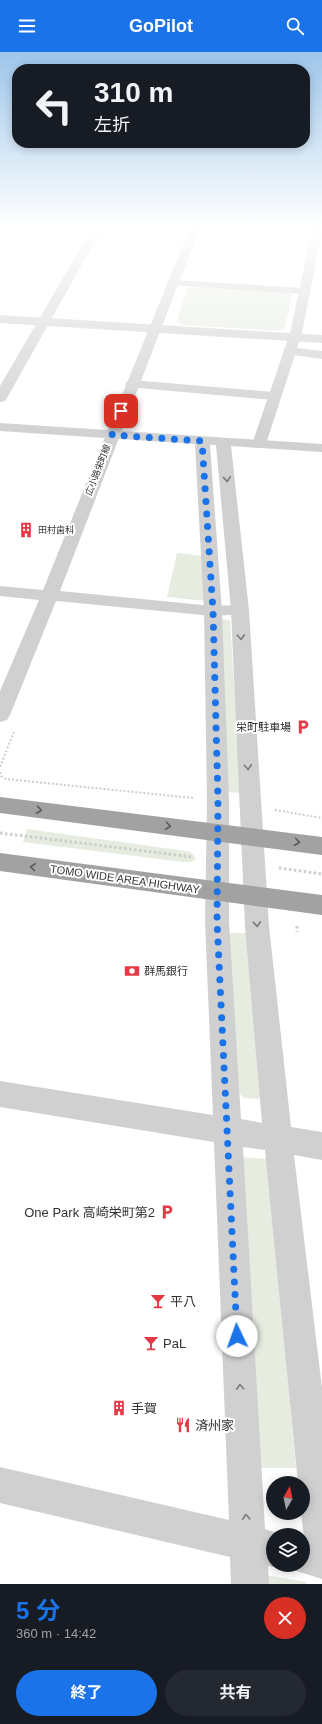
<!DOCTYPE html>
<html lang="ja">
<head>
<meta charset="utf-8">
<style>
  :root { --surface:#171b24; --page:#242831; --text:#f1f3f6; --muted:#9ea1a6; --accent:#1a73e8 }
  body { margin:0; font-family:Arial,"Noto Sans JP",sans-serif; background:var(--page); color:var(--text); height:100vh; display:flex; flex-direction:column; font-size:15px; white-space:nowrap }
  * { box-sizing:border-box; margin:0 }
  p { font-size:13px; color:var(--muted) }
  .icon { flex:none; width:22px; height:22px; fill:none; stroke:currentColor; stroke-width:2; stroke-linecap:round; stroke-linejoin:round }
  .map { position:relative; height:1532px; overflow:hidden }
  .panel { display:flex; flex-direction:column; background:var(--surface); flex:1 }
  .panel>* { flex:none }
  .guide { position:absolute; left:12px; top:12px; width:298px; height:84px; border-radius:16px; box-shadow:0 2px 10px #0003; background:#171b24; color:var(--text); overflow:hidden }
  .needle { width:26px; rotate:9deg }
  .controls { position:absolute; left:266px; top:1424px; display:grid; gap:8px }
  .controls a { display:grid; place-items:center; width:44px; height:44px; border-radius:50%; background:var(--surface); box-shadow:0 2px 10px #0003; font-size:20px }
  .pin { position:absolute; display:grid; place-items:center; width:34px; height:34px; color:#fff; margin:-17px; border-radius:8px; box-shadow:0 2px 6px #0006 }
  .me { position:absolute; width:44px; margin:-22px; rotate:357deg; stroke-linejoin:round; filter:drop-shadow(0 0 3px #0008) }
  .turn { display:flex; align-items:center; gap:14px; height:84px; padding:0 16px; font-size:18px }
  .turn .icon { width:52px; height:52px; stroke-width:2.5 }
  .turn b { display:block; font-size:28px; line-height:34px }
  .round { display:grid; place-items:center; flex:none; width:42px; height:42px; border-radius:21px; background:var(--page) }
  .overview { display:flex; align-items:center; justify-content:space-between; height:68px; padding:0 16px }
  h1 { font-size:24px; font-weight:700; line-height:30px; color:var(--accent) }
  .primary-button { display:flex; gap:8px; margin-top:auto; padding:8px 16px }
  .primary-button a { flex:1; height:46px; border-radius:24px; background:var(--accent); color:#fff; font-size:16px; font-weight:700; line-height:46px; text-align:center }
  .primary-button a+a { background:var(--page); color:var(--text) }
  header { display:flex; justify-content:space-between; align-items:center; height:52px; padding:0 16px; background:var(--accent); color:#fff; font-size:18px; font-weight:700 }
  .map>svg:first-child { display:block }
  .green { fill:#e6ecdf }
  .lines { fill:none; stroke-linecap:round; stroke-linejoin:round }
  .path-far1 { stroke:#cdcdcd; stroke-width:2; stroke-dasharray:2 2; stroke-linecap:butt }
  .path { stroke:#cdcdcd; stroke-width:3; stroke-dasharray:2.5 2.5; stroke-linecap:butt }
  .minor { fill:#d0d0d0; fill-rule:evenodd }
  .tertiary { fill:#d0d0d0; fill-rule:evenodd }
  .trunk { fill:#a2a2a2; fill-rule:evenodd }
  .oneway { stroke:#7a7a7a }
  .oneway2 { stroke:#5a5a5a }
  .route { stroke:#1a73e8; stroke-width:7; stroke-dasharray:0 12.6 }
  .labels { text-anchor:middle; stroke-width:4; stroke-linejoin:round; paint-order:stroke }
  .far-street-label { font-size:9px; fill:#333; stroke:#fff }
  .far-poi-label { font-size:9px; fill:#333; stroke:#fff; text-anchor:start }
  .poi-label { font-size:11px; fill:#333; stroke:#fff; text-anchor:end }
  .street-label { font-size:11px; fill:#333; stroke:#fff }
  .near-poi-label { font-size:13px; fill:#333; stroke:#fff; text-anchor:start }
</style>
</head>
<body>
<header><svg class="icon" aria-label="menu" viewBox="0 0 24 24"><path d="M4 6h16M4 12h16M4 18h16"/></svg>GoPilot<svg class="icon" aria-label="search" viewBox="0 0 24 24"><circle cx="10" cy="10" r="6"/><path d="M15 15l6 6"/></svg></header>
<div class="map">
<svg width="322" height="1532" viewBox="0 0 322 1532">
  <rect width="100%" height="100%" fill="#fff"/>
  <!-- green -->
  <path class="green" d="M194 234 286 240 292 243 285 276 280 279 184 273 177 269 187 236Z
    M177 501 204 504 206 549 167 545Z
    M218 567 230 568 241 741 226 740Z
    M27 777 186 799 192 801 196 806C193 811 188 810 183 810L23 790Z
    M230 881H245L251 887 267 1038 258 1047 244 1046 235 1037 226 884Z
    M238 1105 268 1107 296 1416H258Z
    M266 1523 306 1530V1532H267Z"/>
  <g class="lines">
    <!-- path-far1 -->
    <path class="path-far1" d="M0 715 14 680
      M0 720 1 724 6 727 193 746
      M275 758 322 766"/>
    <!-- path -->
    <path class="path" d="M0 781 193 805
      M279 816 322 822
      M297 874V880"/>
    <!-- minor -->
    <path class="minor" d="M285 173H322V178L290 176Z
      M173 228 305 236 309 237 311 239 309 241 305 242 169 233 167 231 169 229Z
      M0 263 322 283V291L0 271Z
      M289 295 322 299V307L285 302 283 299 285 296Z
      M132 328 274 340 279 341 281 344 279 347 274 348 127 335 125 332 127 329Z
      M0 371 322 392V400L231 394 249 558 269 874 291 1075 322 1080V1108L294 1103 322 1336V1527L290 1517 288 1513H303L304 1486 301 1461H303V1431H298L265 1098 243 1095 265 1477 283 1483H273V1513H279L273 1515 268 1514 269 1532H231L230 1505 0 1451V1415L229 1468 214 1090 0 1055V1029L213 1063 205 869 207 749 204 559 195 392 0 379ZM210 393H216L231 558 245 874 262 1071 241 1067 229 869V749L222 559Z"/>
    <!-- tertiary -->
    <path class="tertiary" d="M94 173H104L7 346 5 349 0 350V334Z
      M191 173H201L60 539 213 554 240 553 246 554 249 558 246 562 213 564 56 549 10 663 7 668 0 670V639L39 548 0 544V534L43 538Z
      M313 173H322V179L302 281 266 392 264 395 259 396 254 395 252 392 290 281Z"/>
    <!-- trunk -->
    <path class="trunk" d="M0 173H7L4 177 0 178Z
      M0 745 322 785V803L0 761Z
      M0 801 322 843V863L0 819Z"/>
  </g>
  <!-- one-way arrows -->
  <defs><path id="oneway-chevron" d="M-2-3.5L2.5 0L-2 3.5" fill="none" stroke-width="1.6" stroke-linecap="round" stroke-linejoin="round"/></defs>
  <g class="oneway">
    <use href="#oneway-chevron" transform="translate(227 427) rotate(84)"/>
    <use href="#oneway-chevron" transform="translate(241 585) rotate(87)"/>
    <use href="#oneway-chevron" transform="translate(248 715) rotate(87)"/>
    <use href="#oneway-chevron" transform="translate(257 872) rotate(86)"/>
    <use href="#oneway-chevron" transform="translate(240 1335) rotate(-93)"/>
    <use href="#oneway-chevron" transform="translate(246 1465) rotate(-93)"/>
  </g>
  <g class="oneway2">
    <use href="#oneway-chevron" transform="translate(39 758) rotate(7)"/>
    <use href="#oneway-chevron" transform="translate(168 774) rotate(7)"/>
    <use href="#oneway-chevron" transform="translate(297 790) rotate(7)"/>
    <use href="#oneway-chevron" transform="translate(33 815) rotate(-172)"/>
  </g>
  <!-- sky -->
  <linearGradient id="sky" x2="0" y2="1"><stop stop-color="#9ec6ea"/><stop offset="0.45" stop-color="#fff"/><stop offset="1" stop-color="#fff" stop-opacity="0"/></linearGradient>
  <rect width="322" height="388" fill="url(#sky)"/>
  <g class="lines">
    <!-- route -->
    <path class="route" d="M121 359 112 383 202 389 213 559 218 748 217 869 237 1284"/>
  </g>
  <!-- icons -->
  <defs>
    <g id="building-bare" transform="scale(1.2)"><path d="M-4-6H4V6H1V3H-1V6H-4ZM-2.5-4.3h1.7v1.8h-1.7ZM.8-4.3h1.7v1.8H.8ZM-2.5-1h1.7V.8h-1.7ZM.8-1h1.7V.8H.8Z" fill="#e63946" stroke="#fff" stroke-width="2.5" paint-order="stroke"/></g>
    <g id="parking-bare" transform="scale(1.2)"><path d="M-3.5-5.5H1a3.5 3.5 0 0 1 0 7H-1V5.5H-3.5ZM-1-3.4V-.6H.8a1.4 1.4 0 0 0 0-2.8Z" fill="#e63946" stroke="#fff" stroke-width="2.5" paint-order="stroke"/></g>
    <g id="bank-bare" transform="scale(1.2)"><path d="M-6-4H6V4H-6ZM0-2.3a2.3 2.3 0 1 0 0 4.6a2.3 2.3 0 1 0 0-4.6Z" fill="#e63946" stroke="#fff" stroke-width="2.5" paint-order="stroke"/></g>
    <g id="bar-bare" transform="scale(1.2)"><path d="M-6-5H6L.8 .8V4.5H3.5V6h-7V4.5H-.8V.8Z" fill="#e63946" stroke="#fff" stroke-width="2.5" paint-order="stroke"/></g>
    <g id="restaurant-bare" transform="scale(1.2)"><path d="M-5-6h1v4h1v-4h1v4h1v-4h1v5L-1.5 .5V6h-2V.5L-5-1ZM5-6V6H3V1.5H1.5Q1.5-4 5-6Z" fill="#e63946" stroke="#fff" stroke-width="2.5" paint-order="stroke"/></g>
  </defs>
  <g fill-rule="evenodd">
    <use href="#building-bare" x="26" y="478"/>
    <use href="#parking-bare" x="303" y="675"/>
    <use href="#bank-bare" x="132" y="919"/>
    <use href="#parking-bare" x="167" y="1160"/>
    <use href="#bar-bare" x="158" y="1249"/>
    <use href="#bar-bare" x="151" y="1291"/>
    <use href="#building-bare" x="119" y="1356"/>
    <use href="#restaurant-bare" x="183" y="1373"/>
  </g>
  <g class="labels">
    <!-- far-street labels -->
    <g class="far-street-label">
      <text transform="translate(98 418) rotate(-69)" y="3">広小路栄町線</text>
    </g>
    <!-- far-poi labels -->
    <g class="far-poi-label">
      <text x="38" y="481">田村歯科</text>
    </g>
    <!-- poi labels -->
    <g class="poi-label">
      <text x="291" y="679">栄町駐車場</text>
      <text x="144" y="923" text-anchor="start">群馬銀行</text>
    </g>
    <!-- street labels -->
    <g class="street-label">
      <text transform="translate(125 827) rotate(8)" y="4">TOMO WIDE AREA HIGHWAY</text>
    </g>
    <!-- near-poi labels -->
    <g class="near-poi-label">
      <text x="155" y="1165" text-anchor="end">One Park 高崎栄町第2</text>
      <text x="170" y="1254">平八</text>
      <text x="163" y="1296">PaL</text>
      <text x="131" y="1361">手賀</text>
      <text x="195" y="1378">済州家</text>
    </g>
  </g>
</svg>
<div class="controls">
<a><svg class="needle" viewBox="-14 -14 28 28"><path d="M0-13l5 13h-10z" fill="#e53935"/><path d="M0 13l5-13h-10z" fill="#9ea1a6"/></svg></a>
<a><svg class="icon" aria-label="layers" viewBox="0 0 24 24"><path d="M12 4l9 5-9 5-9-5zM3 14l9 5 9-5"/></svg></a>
</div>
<div class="pin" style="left:121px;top:359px;background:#d93025"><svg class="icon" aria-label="arrive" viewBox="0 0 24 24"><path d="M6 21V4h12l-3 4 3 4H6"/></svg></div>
<svg class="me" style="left:237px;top:1284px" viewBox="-20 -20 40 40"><circle r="19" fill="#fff"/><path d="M0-13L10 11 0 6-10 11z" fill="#1a73e8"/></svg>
<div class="guide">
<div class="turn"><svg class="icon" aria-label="left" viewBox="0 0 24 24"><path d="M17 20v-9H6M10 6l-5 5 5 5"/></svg><div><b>310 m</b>左折</div></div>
</div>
</div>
<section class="panel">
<div class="overview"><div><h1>5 分</h1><p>360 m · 14:42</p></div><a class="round" style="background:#d93025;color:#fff"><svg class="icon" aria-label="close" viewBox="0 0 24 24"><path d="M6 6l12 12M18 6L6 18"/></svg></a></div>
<div class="primary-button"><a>終了</a><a>共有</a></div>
</section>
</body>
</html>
